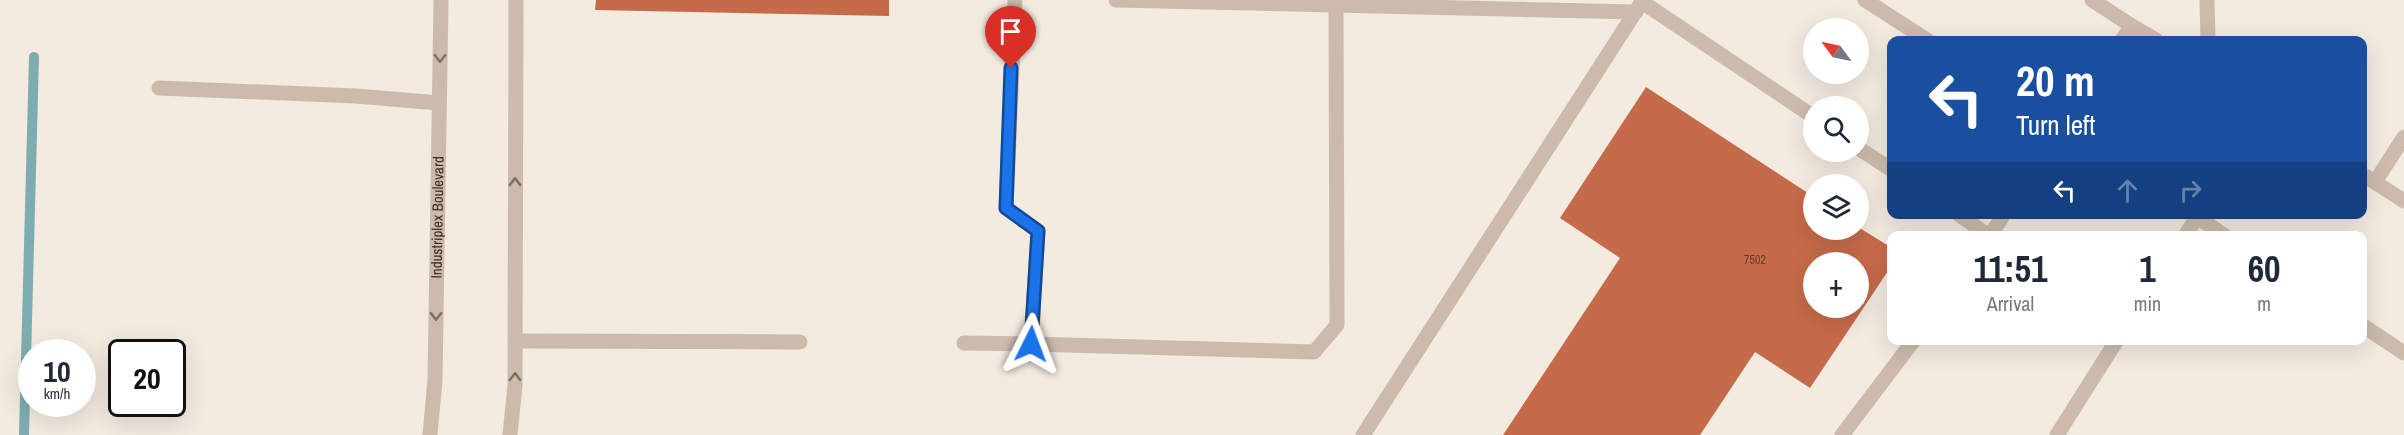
<!DOCTYPE html>
<html lang="en">
<head>
<meta charset="utf-8">
<style>
  :root { --surface:#fff; --page:#f6f6f7; --text:#1f2937; --muted:#747a83 }
  body { margin:0; font-family:"Archivo Narrow",sans-serif; background:var(--page); color:var(--text); height:100vh; display:flex; flex-direction:column; font-size:22px; white-space:nowrap }
  * { box-sizing:border-box; margin:0 }
  p { font-size:20px; color:var(--muted) }
  .icon { flex:none; width:33px; height:33px; fill:none; stroke:currentColor; stroke-width:2; stroke-linecap:round; stroke-linejoin:round }
  .map { position:relative; flex:1; overflow:hidden }
  .details { position:absolute; left:1887px; top:231px; width:480px; height:114px; display:flex; flex-direction:column; background:var(--surface); border-radius:12px; box-shadow:0 6px 24px #0002 }
  .details>* { flex:none }
  .guide { position:absolute; left:1887px; top:36px; width:480px; height:183px; border-radius:12px; box-shadow:0 6px 24px #0002; background:#1a4fa0; color:#fff; overflow:hidden }
  .needle { width:39px; rotate:303deg }
  .buttons { position:absolute; left:1803px; top:18px; display:grid; gap:12px }
  .buttons a { display:grid; place-items:center; width:66px; height:66px; border-radius:50%; background:var(--surface); box-shadow:0 6px 24px #0002; font-size:30px }
  .speed { position:absolute; left:18px; top:339px; display:flex; gap:12px; font-size:30px; font-weight:700; text-align:center }
  .speed>* { display:grid; place-content:center; width:78px; height:78px; border-radius:50%; background:var(--surface); box-shadow:0 6px 24px #0002; line-height:1 }
  .speed small { font-size:15px; font-weight:400 }
  .speed .limit { border:3px solid #111; border-radius:9px; background:#fff; color:#111 }
  .pin { position:absolute; display:grid; place-items:center; width:51px; height:51px; color:#fff; margin:-62px -26px; border-radius:50% 50% 50% 0; rotate:-45deg; box-shadow:0 0 6px #0007 }
  .pin .icon { rotate:45deg }
  .me { position:absolute; width:66px; margin:-33px; rotate:3deg; stroke-linejoin:round; filter:drop-shadow(0 0 4px #0008) }
  .turn { display:flex; align-items:center; gap:21px; height:126px; padding:0 30px; font-size:27px }
  .turn .icon { width:78px; height:78px; stroke-width:2.5 }
  .turn b { display:block; font-size:42px; line-height:51px }
  .lanes { display:flex; align-items:center; height:57px; padding:0 30px; background:#0003; justify-content:center; gap:30px; direction:ltr }
  .lanes .off { opacity:.35 }
  .eta { display:flex; justify-content:space-evenly; align-items:center; height:102px; text-align:center }
  .eta b { font-size:36px; font-weight:800; line-height:42px }
  .map>svg:first-child { display:block }
  .lines { fill:none; stroke-linecap:round; stroke-linejoin:round }
  .stream { stroke:#7eadb1; stroke-width:10 }
  .building { fill:#c66b4a; fill-rule:evenodd }
  .minor { stroke:#ccbbab; stroke-width:15 }
  .oneway { stroke:#7c6e64 }
  .route-casing { stroke:#114b97; stroke-width:15 }
  .route { stroke:#1a73e8; stroke-width:10 }
  .labels { text-anchor:middle; stroke-width:6; stroke-linejoin:round; paint-order:stroke }
  .number-label { font-size:12px; fill:#5d3e32 }
  .street-label { font-size:15px; fill:#3a2f2a; stroke:#faf4ec }
</style>
</head>
<body>
<div class="map">
<svg width="2404" height="435" viewBox="0 0 2404 435">
  <rect width="100%" height="100%" fill="#f3eae0"/>
  <g class="lines">
    <!-- stream -->
    <path class="stream" d="M24 435 34 57"/>
  </g>
  <!-- building -->
  <path class="building" d="M596 0H889V16L595 10Z
    M1646 87 1814 197V230H1858V227L1892 248V265L1810 388 1755 352 1700 435H1503L1620 258 1560 218ZM1814 262H1858V308H1814Z"/>
  <g class="lines">
    <!-- minor -->
    <g class="minor">
      <path d="M1015 0 1006 208 1038 231 1031 344 1314 352 1337 325 1336 6"/>
      <path d="M1116 0 1636 12"/>
      <path d="M1865 0 1927 40"/>
      <path d="M2092 0 2132 26"/>
      <path d="M2207 0 2208 40"/>
      <path d="M1642 2 1814 117"/>
      <path d="M2122 40 2132 26 2156 40"/>
      <path d="M159 88 356 96 439 103"/>
      <path d="M1858 148 1892 170"/>
      <path d="M2362 174 2404 201"/>
      <path d="M2375 182 2404 137"/>
      <path d="M1958 214 1989 236"/>
      <path d="M2193 214 2225 236"/>
      <path d="M1990 236 2004 214"/>
      <path d="M2185 236 2197 217"/>
      <path d="M2362 325 2404 353"/>
      <path d="M515 341 800 342"/>
      <path d="M964 343 1031 344"/>
      <path id="s1" d="M430 435 435 380 441 0"/>
      <path d="M510 435 515 385 516 0"/>
      <path d="M1363 435 1643 0"/>
      <path d="M1842 435 1914 340"/>
      <path d="M2057 435 2117 340"/>
    </g>
  </g>
  <!-- one-way arrows -->
  <defs><path id="oneway-chevron" d="M-2-3.5L2.5 0L-2 3.5" fill="none" stroke-width="1.6" stroke-linecap="round" stroke-linejoin="round" transform="scale(1.5)"/></defs>
  <g class="oneway">
    <use href="#oneway-chevron" transform="translate(440 58) rotate(91)"/>
    <use href="#oneway-chevron" transform="translate(515 182) rotate(-90)"/>
    <use href="#oneway-chevron" transform="translate(436 316) rotate(91)"/>
    <use href="#oneway-chevron" transform="translate(515 377) rotate(-89)"/>
  </g>
  <g class="lines">
    <!-- route casing -->
    <g class="route-casing">
      <path id="route" d="M1011 68 1006 208 1038 231 1031 344"/>
    </g>
    <!-- route -->
    <use href="#route" class="route"/>
  </g>
  <g class="labels">
    <!-- number labels -->
    <g class="number-label">
      <text x="1755" y="264">7502</text>
    </g>
    <!-- street labels -->
    <g class="street-label">
      <text dy="5" stroke="none"><textPath href="#s1" startOffset="218">Industriplex Boulevard</textPath></text>
    </g>
  </g>
</svg>
<div class="buttons">
<a><svg class="needle" viewBox="-14 -14 28 28"><path d="M0-13l5 13h-10z" fill="#e53935"/><path d="M0 13l5-13h-10z" fill="#747a83"/></svg></a>
<a><svg class="icon" aria-label="search" viewBox="0 0 24 24"><circle cx="10" cy="10" r="6"/><path d="M15 15l6 6"/></svg></a>
<a><svg class="icon" aria-label="layers" viewBox="0 0 24 24"><path d="M12 4l9 5-9 5-9-5zM3 14l9 5 9-5"/></svg></a>
<a>+</a>
</div>
<div class="speed"><div>10<small>km/h</small></div><div class="limit">20</div></div>
<div class="pin" style="left:1011px;top:68px;background:#d93025"><svg class="icon" aria-label="arrive" viewBox="0 0 24 24"><path d="M6 21V4h12l-3 4 3 4H6"/></svg></div>
<svg class="me" style="left:1031px;top:344px" viewBox="-20 -20 40 40"><path d="M0-17L14 15 0 8-14 15z" fill="#1a73e8" stroke="#fff" stroke-width="4"/></svg>
<div class="guide">
<div class="turn"><svg class="icon" aria-label="left" viewBox="0 0 24 24"><path d="M17 20v-9H6M10 6l-5 5 5 5"/></svg><div><b>20 m</b>Turn left</div></div>
<div class="lanes"><svg class="icon" aria-label="left" viewBox="0 0 24 24"><path d="M17 20v-9H6M10 6l-5 5 5 5"/></svg><svg class="icon off" aria-label="ahead" viewBox="0 0 24 24"><path d="M12 20V5M6 11l6-6 6 6"/></svg><svg class="icon off" aria-label="right" viewBox="0 0 24 24"><path d="M7 20v-9h11M14 6l5 5-5 5"/></svg></div>
</div>
<section class="details">
<div class="eta">
<div><b>11:51</b><p>Arrival</p></div>
<div><b>1</b><p>min</p></div>
<div><b>60</b><p>m</p></div>
</div>
</section>
</div>
</body>
</html>
